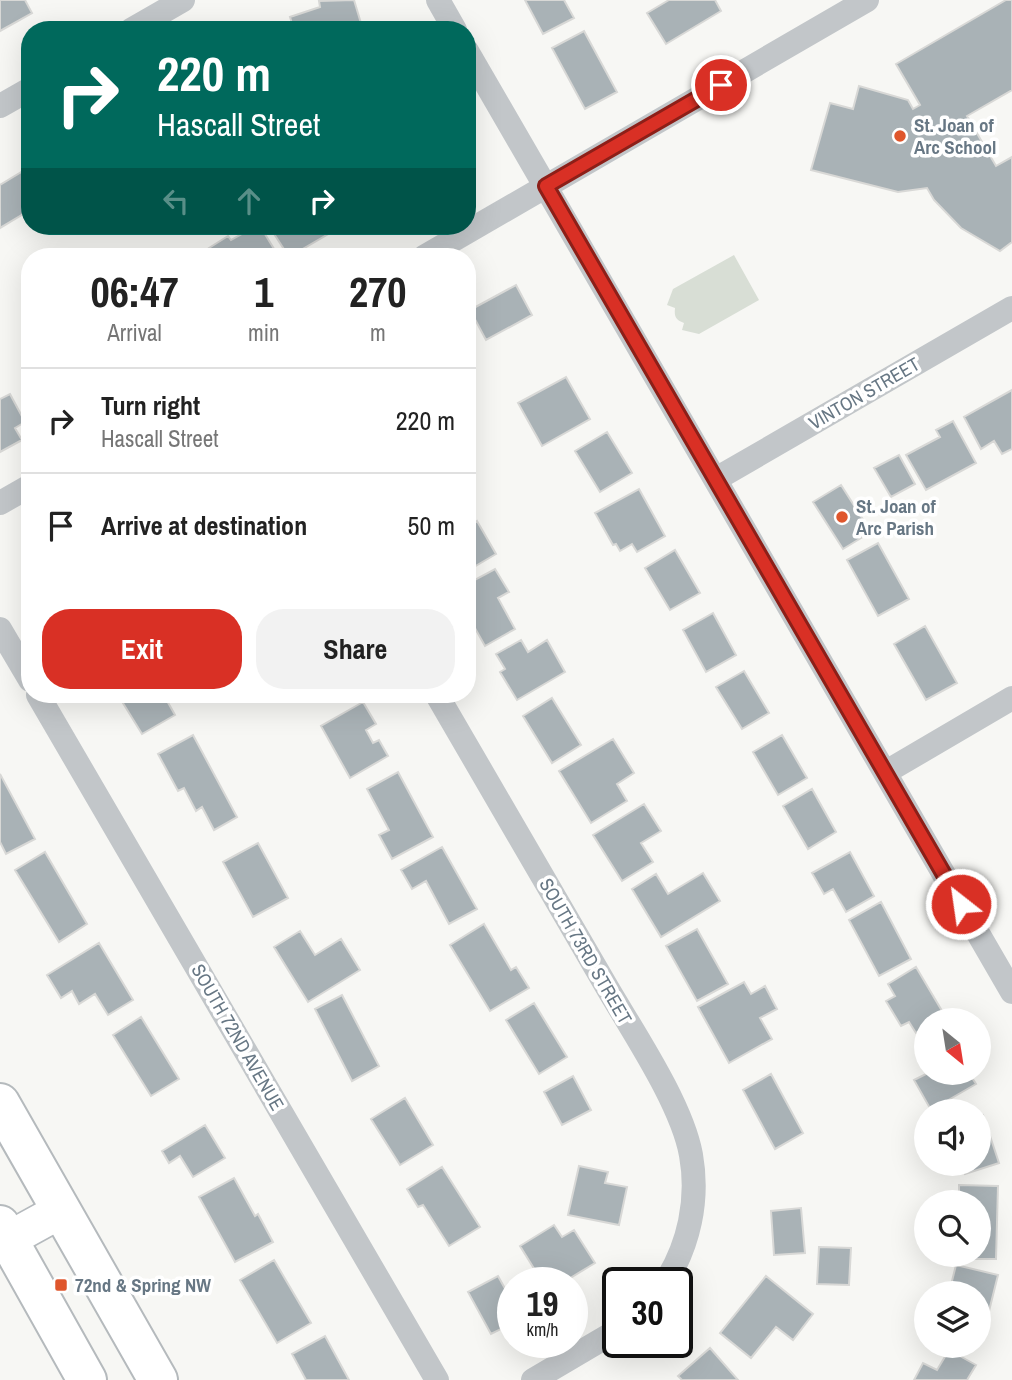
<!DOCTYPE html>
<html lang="en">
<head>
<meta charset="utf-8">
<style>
  :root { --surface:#fff; --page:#f2f2f2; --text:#222; --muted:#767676; --line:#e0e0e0; --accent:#d93025 }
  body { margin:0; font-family:"Archivo Narrow",sans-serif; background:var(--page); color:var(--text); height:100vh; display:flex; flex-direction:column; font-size:26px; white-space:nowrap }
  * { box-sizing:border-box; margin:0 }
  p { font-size:23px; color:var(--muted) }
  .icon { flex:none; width:38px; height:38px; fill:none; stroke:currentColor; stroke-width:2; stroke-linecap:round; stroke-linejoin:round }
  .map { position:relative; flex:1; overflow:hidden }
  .panel { position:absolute; left:21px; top:248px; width:455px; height:455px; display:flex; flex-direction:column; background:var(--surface); border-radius:28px; box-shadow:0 7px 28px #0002 }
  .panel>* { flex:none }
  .guide { position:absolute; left:21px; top:21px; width:455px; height:214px; border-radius:28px; box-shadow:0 7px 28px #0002; background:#00695c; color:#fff; overflow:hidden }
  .needle { width:46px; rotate:150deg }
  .buttons { position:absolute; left:914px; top:1008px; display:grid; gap:14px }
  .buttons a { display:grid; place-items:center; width:77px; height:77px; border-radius:50%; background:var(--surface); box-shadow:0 7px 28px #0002; font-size:35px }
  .speed { position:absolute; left:497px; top:1267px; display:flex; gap:14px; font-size:35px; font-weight:700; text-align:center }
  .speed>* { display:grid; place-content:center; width:91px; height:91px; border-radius:50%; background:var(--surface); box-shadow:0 7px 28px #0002; line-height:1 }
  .speed small { font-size:18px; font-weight:400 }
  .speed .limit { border:4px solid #111; border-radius:10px; background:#fff; color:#111 }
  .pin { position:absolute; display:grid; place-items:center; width:60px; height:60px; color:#fff; margin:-30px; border:4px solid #fff; border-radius:50%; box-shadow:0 2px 7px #0007 }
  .me { position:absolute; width:77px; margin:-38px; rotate:330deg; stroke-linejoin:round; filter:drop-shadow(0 0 5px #0008) }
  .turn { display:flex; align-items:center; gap:24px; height:147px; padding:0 21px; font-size:32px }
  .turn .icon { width:91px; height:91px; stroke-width:2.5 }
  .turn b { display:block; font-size:49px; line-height:60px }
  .lanes { display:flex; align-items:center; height:66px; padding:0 21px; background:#0003; justify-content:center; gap:35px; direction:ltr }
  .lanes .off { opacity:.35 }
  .eta { display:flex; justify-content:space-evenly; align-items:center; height:119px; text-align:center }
  .eta b { font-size:42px; font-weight:700; line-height:49px }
  .button { display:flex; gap:14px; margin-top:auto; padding:14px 21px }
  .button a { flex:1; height:80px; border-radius:28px; background:var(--accent); color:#fff; font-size:28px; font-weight:700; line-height:80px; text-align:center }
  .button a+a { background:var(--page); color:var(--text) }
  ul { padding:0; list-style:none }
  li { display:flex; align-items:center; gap:21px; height:105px; padding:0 21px; border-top:2px solid var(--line) }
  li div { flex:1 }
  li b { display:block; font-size:26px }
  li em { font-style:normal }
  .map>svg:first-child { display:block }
  .green { fill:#d8ded5 }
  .building { fill:#a9b2b6; stroke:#d8d8d6; stroke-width:2 }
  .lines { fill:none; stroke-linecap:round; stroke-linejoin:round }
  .secondary-casing { stroke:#b5babe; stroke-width:38 }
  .primary-casing { stroke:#b5babd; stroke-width:42 }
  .street { stroke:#c2c6c9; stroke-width:24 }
  .secondary { stroke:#fff; stroke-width:35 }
  .primary { stroke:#fff; stroke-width:38 }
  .route-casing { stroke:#8d1f18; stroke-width:18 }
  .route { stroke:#d93025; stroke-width:12 }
  .poi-dot { fill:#df562c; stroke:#fff; stroke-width:2.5 }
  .labels { text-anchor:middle; stroke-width:7; stroke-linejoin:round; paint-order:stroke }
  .poi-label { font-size:19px; font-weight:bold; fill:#677784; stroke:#fff; text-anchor:start }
  .street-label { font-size:19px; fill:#677784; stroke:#fff }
</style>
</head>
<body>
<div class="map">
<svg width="1012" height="1380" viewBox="0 0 1012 1380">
  <rect width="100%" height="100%" fill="#f7f7f4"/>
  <!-- green -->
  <path class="green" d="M734 255 759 300 699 334 682 330 684 323C676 320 674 317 675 308L667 305 673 289Z"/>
  <!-- building -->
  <path class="building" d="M0 0H25L32 13 0 31Z
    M354 0 363 30H294L290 17 320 7 319 1Z
    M525 0H564L574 18 543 34Z
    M669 0H715L721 11 666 44 647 13Z
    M1006 0H1012V90L967 116 996 166 1012 157V242L1000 251 961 228 934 200 927 188 898 192 811 170 830 103 853 109 859 86 908 100 913 109 920 105 896 64Z
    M584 31 617 92 585 109 552 48Z
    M28 168 30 210 0 228V185Z
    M256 226H260L279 257H215L209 248 228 236 231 240Z
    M269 226H342L289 257Z
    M516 285 532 315 486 340 470 310Z
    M566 377 590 419 542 446 518 403Z
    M1012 390V449L1002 454 994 441 981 449 964 417Z
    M10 394 25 422 15 428 22 440 0 452V399Z
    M953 421 976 463 926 490 906 455 940 437 936 430Z
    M607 432 632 473 600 492 575 451Z
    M899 455 915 484 891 497 874 468Z
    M841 485 871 532 843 549 813 502Z
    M639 489 665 536 637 552 632 544 620 551 616 544 613 545 595 513Z
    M477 521 496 554 467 571V527Z
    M878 543 909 599 878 616 847 560Z
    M675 550 700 593 670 610 645 568Z
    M495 569 509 592 498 598 515 629 485 646 467 614V584Z
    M713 613 736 655 706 672 683 630Z
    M925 626 957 683 926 700 894 644Z
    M521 640 528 652 547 640 565 672 517 700 500 672 505 669 496 654Z
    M744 671 769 713 742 729 716 687Z
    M118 695H173L166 699 175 715 142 734Z
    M552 698 581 745 552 763 523 716Z
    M363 702 376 724 366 730 373 743 379 740 388 756 350 778 321 726Z
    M193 735 237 817 214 830 202 807 196 811 184 788 178 791 158 754Z
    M782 735 807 778 778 795 753 752Z
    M613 739 634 773 617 784 627 801 591 823 559 771Z
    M398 772 433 837 392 859 379 835 389 830 367 789Z
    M0 774 35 839 6 854 0 842Z
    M812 789 836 832 808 849 783 806Z
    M644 804 661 831 641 843 653 862 622 881 593 835Z
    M258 843 288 898 253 917 223 862Z
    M442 847 477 909 449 924 426 881 412 889 401 870Z
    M45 852 87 924 59 942 15 870Z
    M850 852 874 896 846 912 833 889 824 894 812 873Z
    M703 873 720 901 661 937 632 889 656 874 668 894Z
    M881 902 911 959 879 976 849 920Z
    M484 924 511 970 516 967 529 988 490 1011 450 945Z
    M697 929 728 984 697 1001 666 946Z
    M300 931 315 955 341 939 360 970 308 1002 274 947Z
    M99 943 133 1000 108 1015 95 994 79 1004 72 991 61 998 47 975Z
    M916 967 945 1016 938 1020H926V1027L916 1033 909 1022 901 1026 886 1001 895 996 888 984Z
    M744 982 751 994 765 986 777 1009 760 1018 772 1039 729 1063 698 1007Z
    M342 995 379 1066 352 1081 315 1009Z
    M534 1003 567 1057 539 1074 506 1020Z
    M141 1017 179 1079 151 1096 113 1035Z
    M928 1073H969L976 1084 931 1110 914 1080Z
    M771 1074 803 1133 775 1149 743 1090Z
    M573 1076 591 1110 562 1125 544 1092Z
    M405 1098 433 1145 400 1165 371 1119Z
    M983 1115 999 1163 965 1174 962 1164H978V1117Z
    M205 1125 225 1158 193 1177 180 1156 169 1163 162 1151Z
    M579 1166 608 1172 605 1183 627 1187 619 1225 568 1215Z
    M442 1167 480 1227 449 1246 423 1205 418 1207 407 1189Z
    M234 1178 255 1216 258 1214 273 1242 235 1262 199 1197Z
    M959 1185 998 1186 996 1259H959V1255H978V1202H959Z
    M801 1208 805 1253 774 1255 771 1211Z
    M554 1225 562 1237 574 1230 595 1263 562 1283H543L520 1246Z
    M819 1247 851 1248 849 1285 817 1284Z
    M274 1260 311 1323 277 1343 240 1280Z
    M956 1265 998 1275 981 1343H978V1293H949Z
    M498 1276 508 1294 513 1291V1323L491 1334 468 1292Z
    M766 1276 813 1314 793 1340 776 1327 751 1358 720 1333Z
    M325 1336 349 1380H306L292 1354Z
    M710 1348 738 1380H682L678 1376Z
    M949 1350 976 1365 967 1380H914L923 1363 937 1370Z"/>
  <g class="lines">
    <!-- secondary casing -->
    <g class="secondary-casing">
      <path id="secondary" d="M0 1244 60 1211"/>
    </g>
    <!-- primary casing -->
    <g class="primary-casing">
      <path id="primary" d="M0 1103 158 1380
        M0 1225 87 1380"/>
    </g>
    <!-- street -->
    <path class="street" d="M438 0 455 30
      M131 30 183 0
      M467 51 1012 992
      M0 106 30 89
      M424 257 867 0
      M716 479 1012 308
      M0 503 30 486
      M0 629 30 680
      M38 695 437 1380
      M437 695C494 793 551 891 608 989 635 1035 682 1105 691 1155 699 1200 689 1245 665 1283
      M886 772 1012 698
      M533 1380 618 1330"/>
    <!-- secondary -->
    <use href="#secondary" class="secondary"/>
    <!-- primary -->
    <use href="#primary" class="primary"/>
  </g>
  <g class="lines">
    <!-- route casing -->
    <g class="route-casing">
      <path id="route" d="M721 85 546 186 961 904"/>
    </g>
    <!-- route -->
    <use href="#route" class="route"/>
  </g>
  <!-- markers -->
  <g class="poi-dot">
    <circle cx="900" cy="136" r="7"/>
    <circle cx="842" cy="517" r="7"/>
    <rect x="54" y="1278" width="14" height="14" rx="3.5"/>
  </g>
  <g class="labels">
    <!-- poi labels -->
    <g class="poi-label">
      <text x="914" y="132">St. Joan of<tspan x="914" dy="22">Arc School</tspan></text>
      <text x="856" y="513">St. Joan of<tspan x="856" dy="22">Arc Parish</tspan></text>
      <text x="75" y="1292">72nd &amp; Spring NW</text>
    </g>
    <!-- street labels -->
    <g class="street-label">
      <text transform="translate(864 393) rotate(-30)" y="7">VINTON STREET</text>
      <text transform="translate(586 951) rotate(60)" y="7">SOUTH 73RD STREET</text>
      <text transform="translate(238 1037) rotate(60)" y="7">SOUTH 72ND AVENUE</text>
    </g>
  </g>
</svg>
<div class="buttons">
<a><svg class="needle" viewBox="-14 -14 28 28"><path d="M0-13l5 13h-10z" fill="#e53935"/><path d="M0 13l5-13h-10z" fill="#767676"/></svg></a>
<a><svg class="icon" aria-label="sound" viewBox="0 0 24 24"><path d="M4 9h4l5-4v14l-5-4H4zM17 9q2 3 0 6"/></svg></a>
<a><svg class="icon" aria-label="search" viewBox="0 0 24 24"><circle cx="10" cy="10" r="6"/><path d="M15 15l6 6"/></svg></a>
<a><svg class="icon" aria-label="layers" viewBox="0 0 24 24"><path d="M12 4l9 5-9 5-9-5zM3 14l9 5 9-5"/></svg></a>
</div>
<div class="speed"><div>19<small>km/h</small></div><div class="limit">30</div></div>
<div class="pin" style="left:721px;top:85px;background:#d93025"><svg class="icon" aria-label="arrive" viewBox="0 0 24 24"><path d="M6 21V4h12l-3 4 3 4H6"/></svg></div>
<svg class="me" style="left:961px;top:904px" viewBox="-20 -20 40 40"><circle r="17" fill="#d93025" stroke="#fff" stroke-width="3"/><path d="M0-11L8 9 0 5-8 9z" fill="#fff"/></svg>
<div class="guide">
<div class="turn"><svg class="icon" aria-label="right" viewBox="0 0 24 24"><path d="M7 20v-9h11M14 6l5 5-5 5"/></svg><div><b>220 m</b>Hascall Street</div></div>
<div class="lanes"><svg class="icon off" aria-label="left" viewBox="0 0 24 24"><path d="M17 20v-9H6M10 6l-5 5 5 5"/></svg><svg class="icon off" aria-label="ahead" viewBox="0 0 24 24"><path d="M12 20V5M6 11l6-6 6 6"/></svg><svg class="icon" aria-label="right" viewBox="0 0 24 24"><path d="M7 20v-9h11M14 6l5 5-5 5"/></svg></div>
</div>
<section class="panel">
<div class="eta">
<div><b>06:47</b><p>Arrival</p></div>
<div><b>1</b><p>min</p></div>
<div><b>270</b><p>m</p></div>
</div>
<ul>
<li><svg class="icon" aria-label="right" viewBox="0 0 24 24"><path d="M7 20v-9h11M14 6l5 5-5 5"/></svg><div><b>Turn right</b><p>Hascall Street</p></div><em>220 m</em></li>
<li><svg class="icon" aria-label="arrive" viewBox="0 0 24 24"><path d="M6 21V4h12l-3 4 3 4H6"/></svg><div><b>Arrive at destination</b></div><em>50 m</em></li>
</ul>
<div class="button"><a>Exit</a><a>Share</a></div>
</section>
</div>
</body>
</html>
